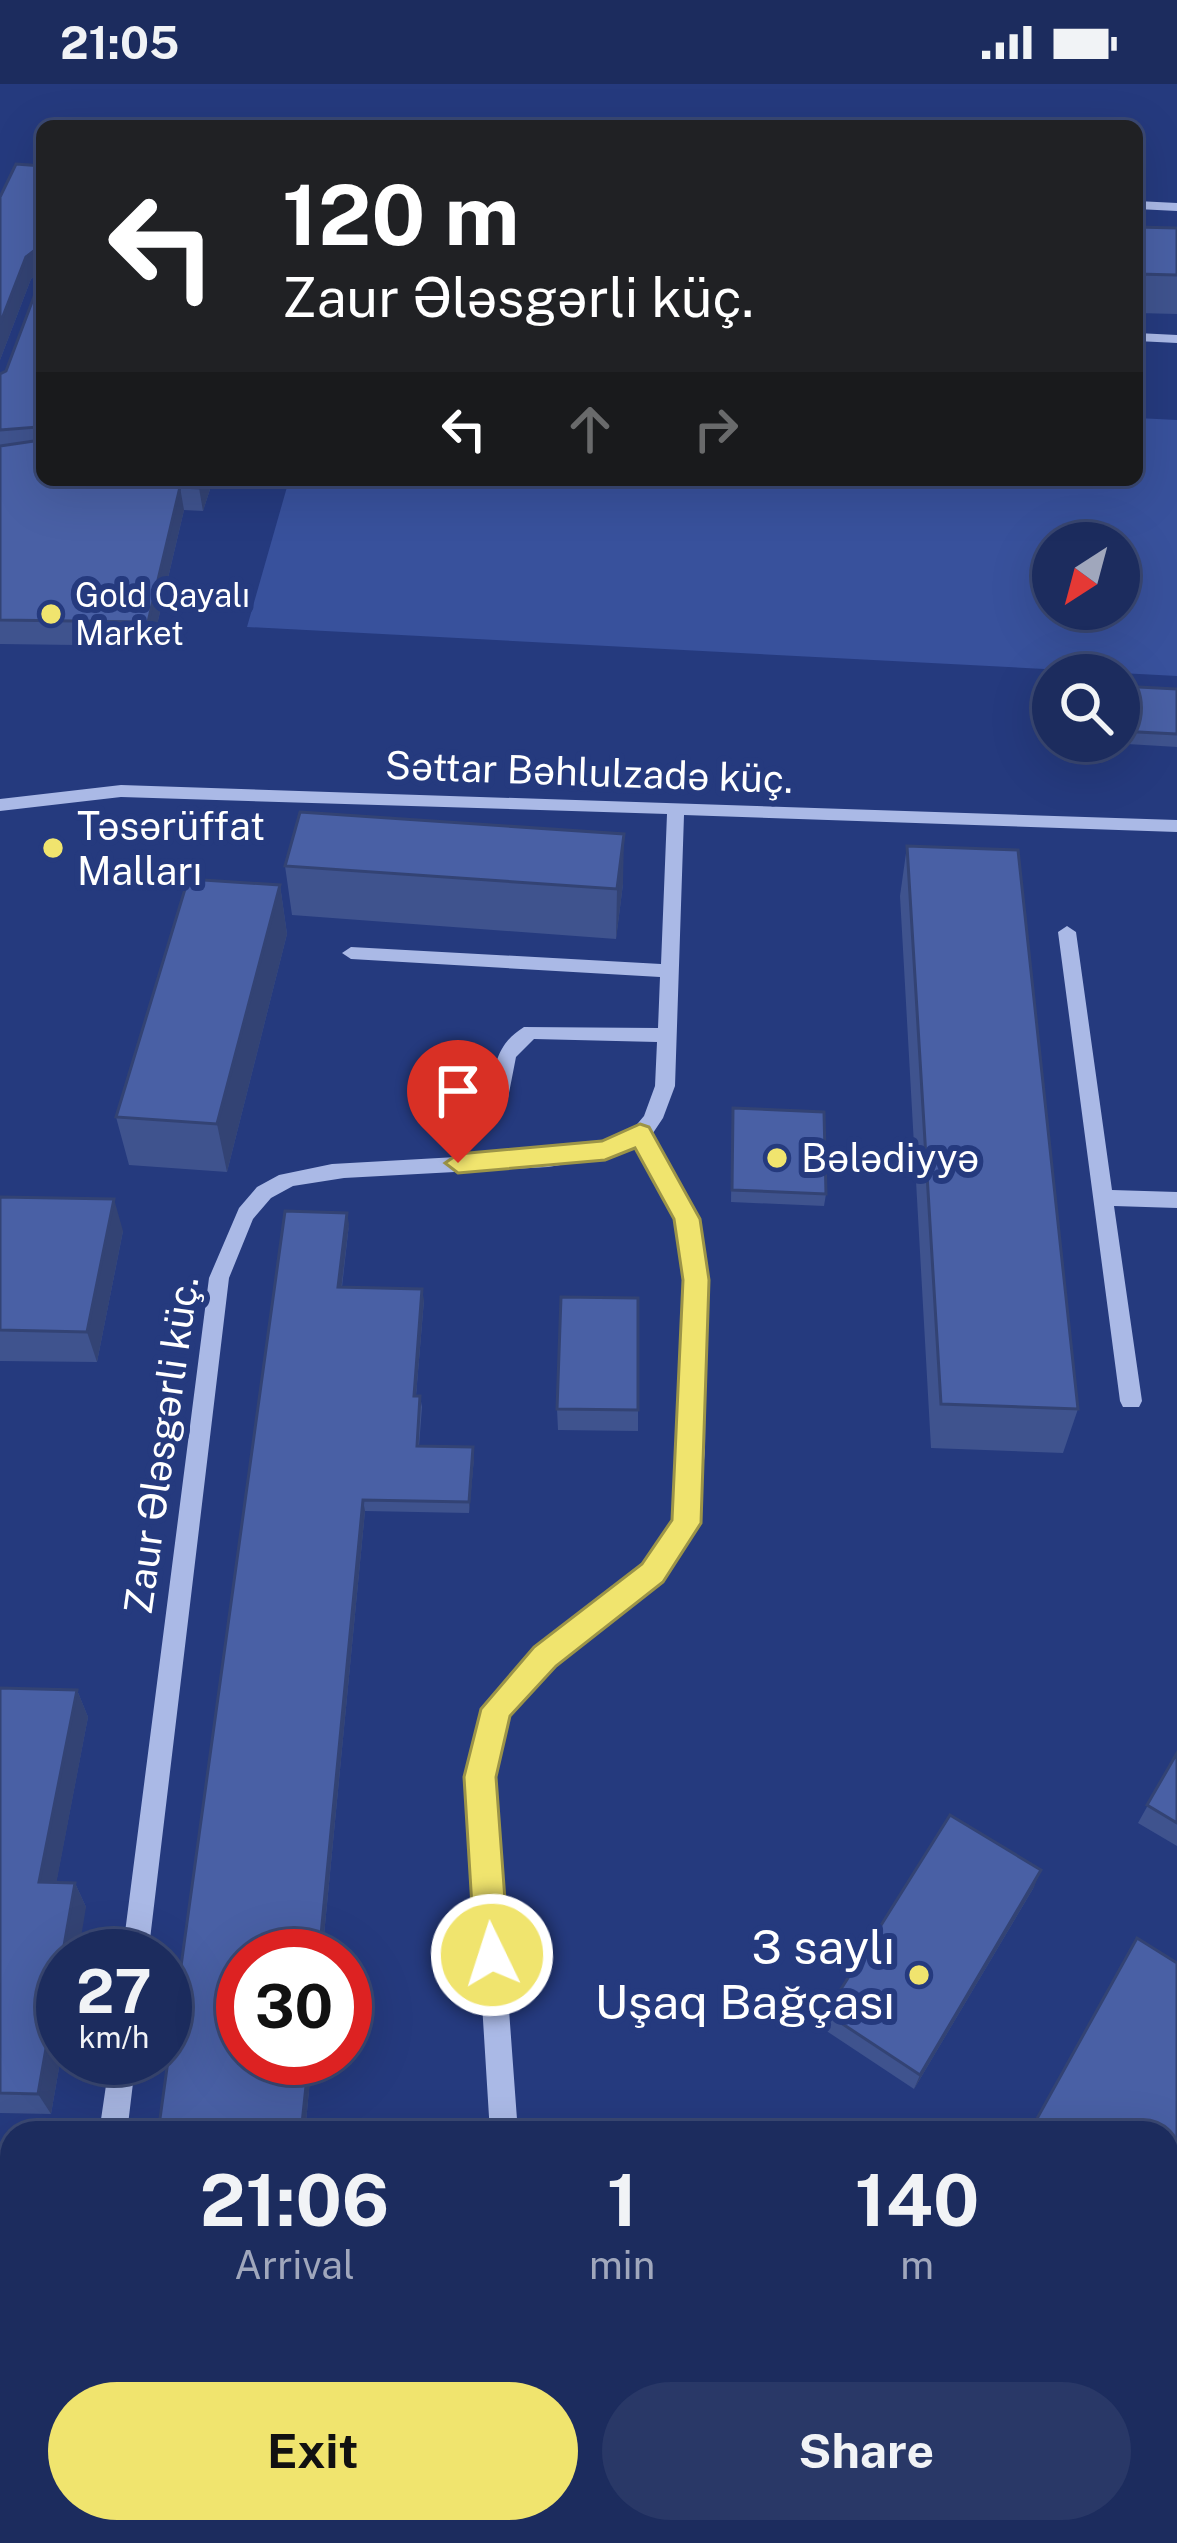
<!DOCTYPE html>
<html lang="en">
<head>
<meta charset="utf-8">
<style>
  :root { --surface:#1c2c5e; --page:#293867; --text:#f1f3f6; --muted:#a0a7bc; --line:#3a4873; --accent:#f0e46e }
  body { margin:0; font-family:"Public Sans",sans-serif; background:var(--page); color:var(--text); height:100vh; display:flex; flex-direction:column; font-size:45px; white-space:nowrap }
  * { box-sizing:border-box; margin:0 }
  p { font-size:39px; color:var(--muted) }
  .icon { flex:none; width:66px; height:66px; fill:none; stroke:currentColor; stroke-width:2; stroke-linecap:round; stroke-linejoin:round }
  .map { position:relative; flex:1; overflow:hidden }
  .side { position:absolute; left:0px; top:2037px; width:1179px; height:423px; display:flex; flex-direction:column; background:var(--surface); border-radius:36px 36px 0 0; box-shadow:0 12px 48px #0002,0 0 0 3px var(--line) }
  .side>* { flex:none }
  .banner { position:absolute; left:36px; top:36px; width:1107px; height:366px; border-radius:18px; box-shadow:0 12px 48px #0002,0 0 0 3px var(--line); background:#202124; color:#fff; overflow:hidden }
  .needle { width:78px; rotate:216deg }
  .tools { position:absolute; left:1032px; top:438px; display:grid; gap:24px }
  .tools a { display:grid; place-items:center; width:108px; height:108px; border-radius:50%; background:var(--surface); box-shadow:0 12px 48px #0002,0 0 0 3px var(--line); font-size:60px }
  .speed { position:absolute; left:36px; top:1845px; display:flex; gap:24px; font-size:60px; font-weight:700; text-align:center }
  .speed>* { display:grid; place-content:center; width:156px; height:156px; border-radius:50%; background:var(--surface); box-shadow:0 12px 48px #0002,0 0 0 3px var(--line); line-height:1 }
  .speed small { font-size:30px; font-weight:400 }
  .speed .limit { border:18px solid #d22; background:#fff; color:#111 }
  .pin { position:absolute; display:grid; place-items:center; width:102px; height:102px; color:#fff; margin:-123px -51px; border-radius:50% 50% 50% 0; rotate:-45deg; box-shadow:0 0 12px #0007 }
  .pin .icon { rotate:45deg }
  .me { position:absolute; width:132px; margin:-66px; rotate:356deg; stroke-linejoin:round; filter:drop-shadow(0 0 9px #0008) }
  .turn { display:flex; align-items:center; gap:42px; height:252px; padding:0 48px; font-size:54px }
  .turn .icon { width:156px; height:156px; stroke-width:2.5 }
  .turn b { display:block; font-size:84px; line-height:102px }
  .lanes { display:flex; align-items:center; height:114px; padding:0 48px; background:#0003; justify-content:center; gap:60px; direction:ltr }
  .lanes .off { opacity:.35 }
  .eta { display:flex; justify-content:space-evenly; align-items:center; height:204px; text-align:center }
  .eta b { font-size:72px; font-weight:700; line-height:84px }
  .action { display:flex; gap:24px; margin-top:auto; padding:24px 48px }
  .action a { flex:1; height:138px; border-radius:72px; background:var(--accent); color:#111; font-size:48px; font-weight:700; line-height:138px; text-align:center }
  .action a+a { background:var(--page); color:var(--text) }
  .status { display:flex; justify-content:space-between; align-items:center; height:84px; padding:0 60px; background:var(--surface); direction:ltr }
  .status svg { height:33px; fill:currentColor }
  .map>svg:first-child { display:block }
  .green { fill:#38519c; fill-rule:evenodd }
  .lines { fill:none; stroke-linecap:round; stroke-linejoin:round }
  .path { stroke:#aab9e6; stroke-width:9; stroke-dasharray:8 12; stroke-linecap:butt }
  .minor { fill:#aab9e6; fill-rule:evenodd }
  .wall { fill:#3f538e }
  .shaded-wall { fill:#334374 }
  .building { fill:#4960a5; stroke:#334374; stroke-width:3 }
  .route { fill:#f0e46e; stroke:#9c9448; stroke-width:3 }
  .poi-dot { fill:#f0e46e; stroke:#253a7e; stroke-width:4.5 }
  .labels { text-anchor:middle; stroke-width:12; stroke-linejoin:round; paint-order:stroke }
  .far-poi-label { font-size:33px; fill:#fff; stroke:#253a7e; text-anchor:start }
  .street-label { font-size:39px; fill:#fff; stroke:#253a7e }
  .poi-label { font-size:39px; fill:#fff; stroke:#253a7e; text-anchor:start }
  .near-poi-label { font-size:48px; fill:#fff; stroke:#253a7e; text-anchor:end }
</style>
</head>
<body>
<div class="status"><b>21:05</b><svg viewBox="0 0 49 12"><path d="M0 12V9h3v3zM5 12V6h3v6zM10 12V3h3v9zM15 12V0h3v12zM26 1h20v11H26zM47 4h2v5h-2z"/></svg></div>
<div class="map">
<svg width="1177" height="2459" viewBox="0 0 1177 2459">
  <rect width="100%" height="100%" fill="#253a7e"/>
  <!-- green -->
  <path class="green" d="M1137 334 1177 336V592L247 543 289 396H1137ZM1053 459H1119V525H1053Z"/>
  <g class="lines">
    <!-- path -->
    <path class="path" d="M1167 2237 1177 2232
      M994 2448V2459"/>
    <!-- minor -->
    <path class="minor" d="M1137 117 1177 119V127L1137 125Z
      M1137 249 1177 251V259L1137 257Z
      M121 701 1177 736V748L684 731 675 1002 663 1034 651 1052 697 1135 706 1196 705 1366 698 1439 661 1496 553 1580 507 1630 492 1693 518 2049H490L468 1693 484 1625 537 1566 645 1482 676 1437 683 1366 686 1196 677 1135 636 1061 585 1077 548 1083 344 1094 293 1102 271 1114 253 1135 229 1194 148 1872H122L209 1194 239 1124 257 1103 279 1091 332 1080 548 1068 611 1055 633 1045 644 1032 655 1002 657 958 534 955 516 973 508 1014 501 1016 491 1009C494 980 498 959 524 943L658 944 660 893 351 875 342 869 351 863 661 880 667 730 121 713 0 727V715Z
      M1067 842 1076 848 1112 1106 1177 1108V1124L1114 1122 1142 1317 1139 1323H1123L1120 1317 1058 848Z
      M110 1974H136L127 2049H99Z
      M101 2448H131L132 2459H102Z
      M652 2448H685L690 2459H657Z"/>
  </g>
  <!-- wall -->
  <path class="wall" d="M0 113 213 396 203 427 184 426 152 562 0 560V290L6 287 42 190 40 189 31 195 0 276Z
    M1137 143 1177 144V230L1137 229Z
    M1119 602 1177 605V663L1094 658 1119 657Z
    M907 762 1078 1325 1063 1369 931 1364 900 812Z
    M285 782 623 800 616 855 292 831Z
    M280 801 287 850 227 1088 129 1081 116 1033Z
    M732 1036 826 1110 824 1122 731 1118Z
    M0 1113 123 1147 97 1278 0 1277Z
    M349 1140 342 1203 424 1216 416 1312H420L422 1323 419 1362 474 1374 469 1429 365 1427 322 1872H243V1974H312L305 2049H158Z
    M557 1325 638 1326V1347L558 1346Z
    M0 1604 77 1606 88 1633 56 1799H75L86 1823 63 1872V1961L51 2030 0 2029Z
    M1177 1669V1762L1138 1739Z
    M1034 1803 914 2005 822 1944 826 1929Z"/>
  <!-- shaded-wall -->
  <path class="shaded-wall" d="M35 166 40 189 31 195 0 276V240L26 173Z
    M202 396H213L203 427 199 404Z
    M180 403 184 426 152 562 148 538Z
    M624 750 623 800 616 855 617 805Z
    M280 801 287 850 227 1088 217 1040Z
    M114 1115 123 1147 97 1278 87 1248Z
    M347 1129 349 1140 340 1215 338 1203Z
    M422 1205 424 1216 415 1323 414 1312Z
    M473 1363 474 1374 469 1429V1418Z
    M363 1416 365 1427 322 1872H319Z
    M77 1606 88 1633 52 1822 39 1798Z
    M1041 1786 1034 1803 914 2005 920 1991Z
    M75 1799 86 1823 78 1872H63V1961L51 2030 38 2010Z
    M309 1974H312L305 2049H301Z
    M65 2448H78L79 2459H66Z"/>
  <!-- building -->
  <path class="building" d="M16 80 42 82V396H202L199 404 180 403 148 538 0 536V362L41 356 37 343 0 346V290L6 287 41 194 42 170 35 166 26 173 0 240V113Z
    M1137 143 1177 144V191L1137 190Z
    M1119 602 1177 605V650L1119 647Z
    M300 728 624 750 617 805 285 782Z
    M907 762 1018 766 1078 1325 941 1320Z
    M188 795 280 801 217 1040 116 1033Z
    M733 1024 824 1028 826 1110 732 1106Z
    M0 1113 114 1115 87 1248 0 1246Z
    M285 1127 347 1129 338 1203 422 1205 414 1312H420L417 1362 473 1363 469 1418 363 1416 319 1872H243V1974H309L301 2049H158Z
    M561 1213 638 1214V1326L557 1325Z
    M0 1604 77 1606 39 1798 75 1799 38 2010 0 2009Z
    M1177 1669V1739L1147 1721Z
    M950 1731 1041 1786 920 1991 826 1929Z
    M1137 1854 1177 1879V2147L1167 2167V2049H1029Z
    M12 2337V2448H65L66 2459H0V2340Z
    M217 2448H344L347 2459H220Z"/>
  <!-- route -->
  <path class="route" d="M640 1040 649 1043 700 1135 709 1196 701 1439 663 1498 556 1582 510 1632 496 1693 509 1871 504 1882 492 1887 480 1882 475 1871 464 1693 481 1625 534 1563 642 1480 672 1436 683 1196 674 1135 635 1064 605 1076 458 1089 445 1079 458 1070 602 1057Z"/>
  <!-- markers -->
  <g class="poi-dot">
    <circle cx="51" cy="530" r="12"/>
    <circle cx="53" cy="764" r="12"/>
    <circle cx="777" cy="1074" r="12"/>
    <circle cx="919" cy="1891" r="12"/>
  </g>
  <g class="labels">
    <!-- far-poi labels -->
    <g class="far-poi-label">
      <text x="75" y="523">Gold Qayalı<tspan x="75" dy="38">Market</tspan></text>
    </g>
    <!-- street labels -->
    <g class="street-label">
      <text transform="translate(589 688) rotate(2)" y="14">Səttar Bəhlulzadə küç.</text>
      <text transform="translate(161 1361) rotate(-82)" y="14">Zaur Ələsgərli küç.</text>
    </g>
    <!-- poi labels -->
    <g class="poi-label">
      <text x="77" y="756">Təsərüffat<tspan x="77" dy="45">Malları</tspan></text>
      <text x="801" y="1088">Bələdiyyə</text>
    </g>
    <!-- near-poi labels -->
    <g class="near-poi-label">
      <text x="895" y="1880">3 saylı<tspan x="895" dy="55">Uşaq Bağçası</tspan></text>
    </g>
  </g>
</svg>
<div class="tools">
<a><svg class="needle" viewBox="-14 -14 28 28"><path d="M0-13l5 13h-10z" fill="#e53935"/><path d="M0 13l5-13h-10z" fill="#a0a7bc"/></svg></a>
<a><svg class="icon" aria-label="search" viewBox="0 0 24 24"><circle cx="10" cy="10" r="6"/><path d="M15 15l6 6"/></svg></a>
</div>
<div class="speed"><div>27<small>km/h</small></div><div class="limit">30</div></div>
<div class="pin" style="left:458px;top:1079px;background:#d93025"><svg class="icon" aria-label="arrive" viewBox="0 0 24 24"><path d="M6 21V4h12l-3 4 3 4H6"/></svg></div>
<svg class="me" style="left:492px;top:1871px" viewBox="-20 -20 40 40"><circle r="17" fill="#f0e46e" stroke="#fff" stroke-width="3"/><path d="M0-11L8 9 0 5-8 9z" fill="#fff"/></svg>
<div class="banner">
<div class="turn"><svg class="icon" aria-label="left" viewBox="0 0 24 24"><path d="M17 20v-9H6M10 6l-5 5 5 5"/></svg><div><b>120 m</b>Zaur Ələsgərli küç.</div></div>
<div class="lanes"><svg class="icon" aria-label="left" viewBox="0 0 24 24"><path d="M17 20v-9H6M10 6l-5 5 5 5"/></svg><svg class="icon off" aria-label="ahead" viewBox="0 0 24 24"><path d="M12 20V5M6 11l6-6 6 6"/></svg><svg class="icon off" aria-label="right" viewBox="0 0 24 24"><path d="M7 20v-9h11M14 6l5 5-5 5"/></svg></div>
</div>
<section class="side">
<div class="eta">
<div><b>21:06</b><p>Arrival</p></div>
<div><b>1</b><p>min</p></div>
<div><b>140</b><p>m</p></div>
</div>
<div class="action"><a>Exit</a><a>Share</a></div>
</section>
</div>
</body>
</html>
